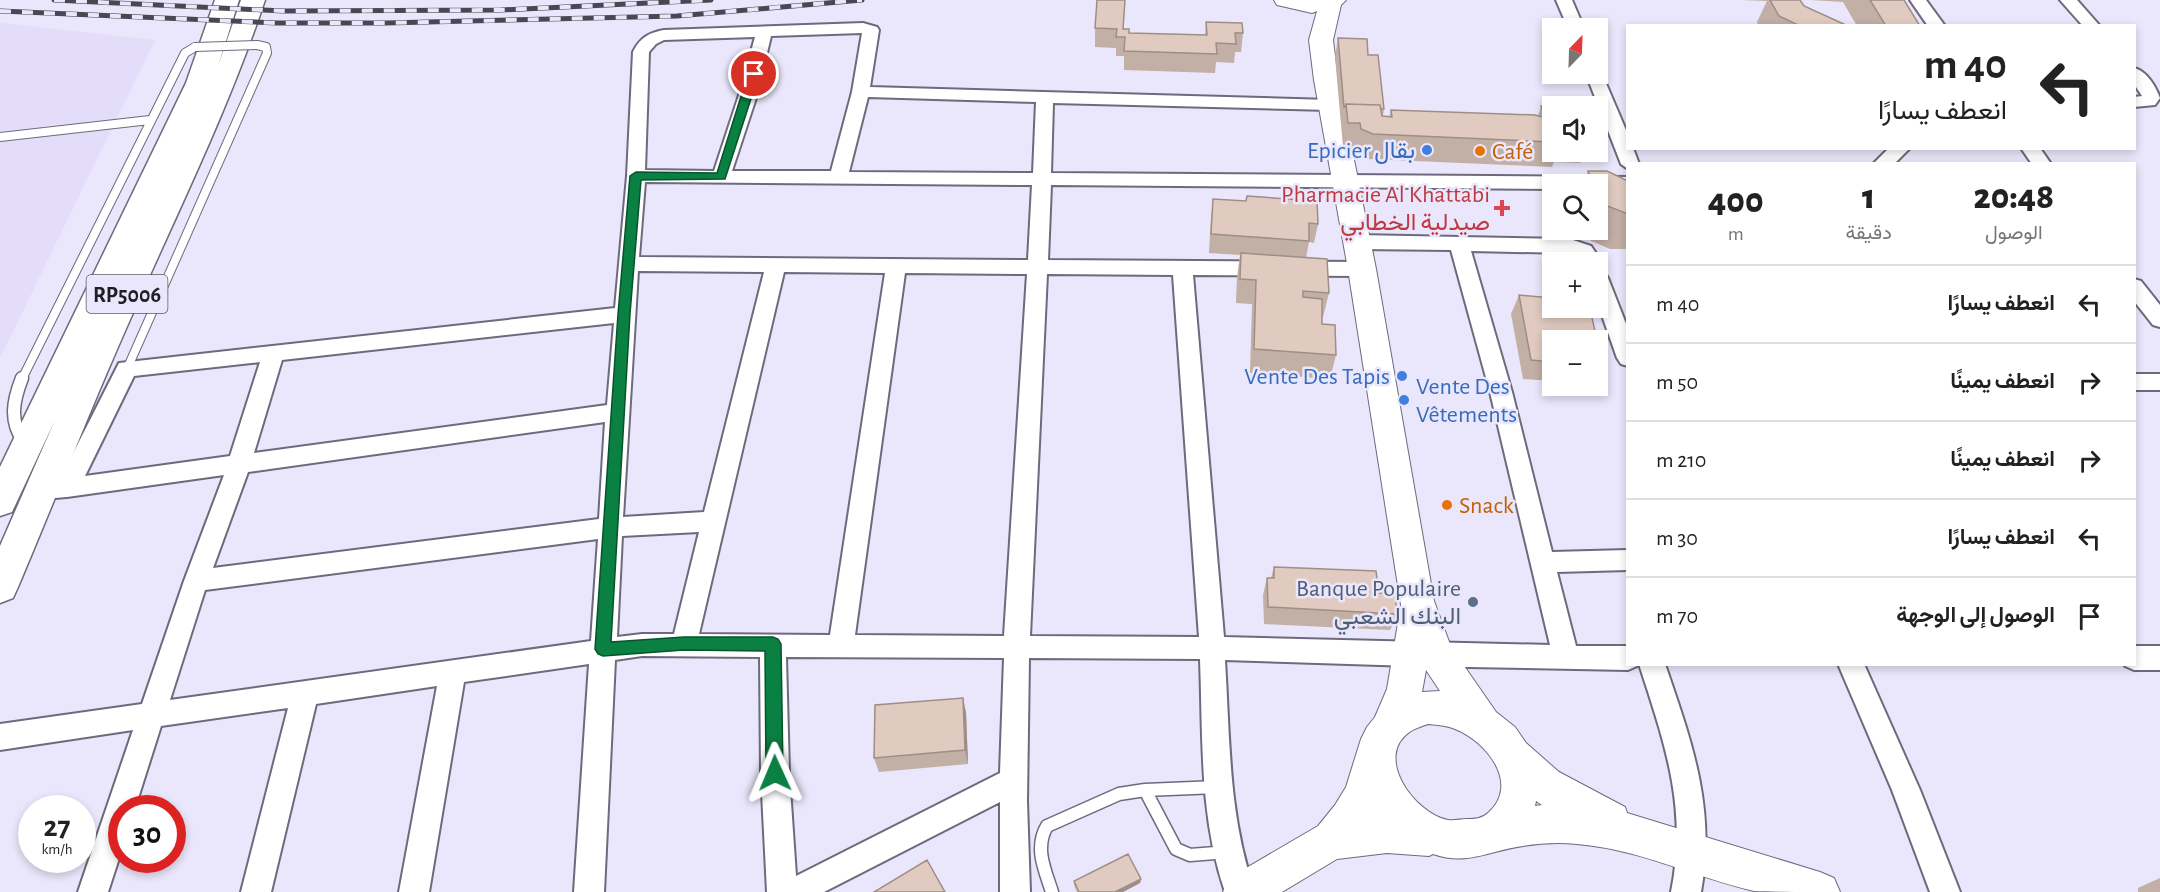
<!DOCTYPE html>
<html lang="ar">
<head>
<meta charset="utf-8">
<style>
  :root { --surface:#fff; --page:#f2f2f2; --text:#222; --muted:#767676; --line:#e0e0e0 }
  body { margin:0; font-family:"Alegreya Sans",Vazirmatn,sans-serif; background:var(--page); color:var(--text); direction:rtl; height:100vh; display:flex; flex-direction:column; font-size:22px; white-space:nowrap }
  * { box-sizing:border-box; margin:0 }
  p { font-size:20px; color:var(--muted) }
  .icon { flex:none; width:33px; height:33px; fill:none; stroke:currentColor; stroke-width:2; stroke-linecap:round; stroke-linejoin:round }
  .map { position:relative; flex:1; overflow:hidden; direction:ltr }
  .drawer { position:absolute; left:1626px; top:162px; width:510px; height:504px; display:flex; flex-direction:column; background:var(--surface); border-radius:0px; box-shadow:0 3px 9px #0003; direction:rtl }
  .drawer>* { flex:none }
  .hud { position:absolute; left:1626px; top:24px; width:510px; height:126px; border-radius:0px; box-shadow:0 3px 9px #0003; direction:rtl; background:#fff; color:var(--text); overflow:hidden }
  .needle { width:39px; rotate:23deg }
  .tools { position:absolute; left:1542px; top:18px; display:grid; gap:12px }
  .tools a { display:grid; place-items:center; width:66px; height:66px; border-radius:0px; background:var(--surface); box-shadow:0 3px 9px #0003; font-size:30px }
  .speed { position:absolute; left:18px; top:795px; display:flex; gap:12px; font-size:30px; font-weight:700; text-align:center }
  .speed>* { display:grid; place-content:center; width:78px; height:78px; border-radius:50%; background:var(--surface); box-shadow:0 3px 9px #0003; line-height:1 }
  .speed small { font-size:15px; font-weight:400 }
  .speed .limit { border:9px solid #d22; background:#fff; color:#111 }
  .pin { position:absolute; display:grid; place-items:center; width:51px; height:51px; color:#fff; margin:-26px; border:3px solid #fff; border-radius:50%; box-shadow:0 2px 6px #0007 }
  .me { position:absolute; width:66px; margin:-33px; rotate:359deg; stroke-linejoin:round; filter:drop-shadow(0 0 4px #0008) }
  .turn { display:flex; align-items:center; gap:21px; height:126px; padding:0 30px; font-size:27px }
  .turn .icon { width:78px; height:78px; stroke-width:2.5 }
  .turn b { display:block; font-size:42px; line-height:51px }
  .eta { display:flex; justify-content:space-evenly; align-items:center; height:102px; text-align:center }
  .eta b { font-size:36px; font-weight:800; line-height:42px }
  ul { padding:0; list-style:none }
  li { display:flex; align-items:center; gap:18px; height:78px; padding:0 30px; border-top:2px solid var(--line) }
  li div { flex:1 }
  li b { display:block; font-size:22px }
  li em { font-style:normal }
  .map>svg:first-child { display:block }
  .built { fill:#e3ddfa }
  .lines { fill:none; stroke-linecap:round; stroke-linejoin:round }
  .lane-far1-casing { stroke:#6d6a7c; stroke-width:10 }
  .lane-casing { stroke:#6d6a7c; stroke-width:15 }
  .street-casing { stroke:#6d6a7c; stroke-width:4 }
  .secondary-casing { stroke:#6d6a7c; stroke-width:2 }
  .primary-casing { stroke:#6d6a7c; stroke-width:3 }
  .lane-far1 { stroke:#fff; stroke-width:8 }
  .lane { stroke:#fff; stroke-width:12 }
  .street { fill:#fff; fill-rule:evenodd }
  .secondary { fill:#fff; fill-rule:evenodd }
  .primary { fill:#fff; fill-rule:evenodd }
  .rail-casing { stroke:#494751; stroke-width:5 }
  .rail { stroke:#eae6fb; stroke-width:4; stroke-dasharray:11; stroke-linecap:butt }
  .lane-bridge-casing { stroke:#6d6a7c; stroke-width:10; stroke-linecap:butt }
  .lane-bridge { stroke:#fff; stroke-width:8 }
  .wall { fill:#c2afa5 }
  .shaded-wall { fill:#9e8e86 }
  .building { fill:#e1cbc0; stroke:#9e8e86; stroke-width:1.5 }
  .route { fill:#0b8043; stroke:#07532c; stroke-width:1.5 }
  .shop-dot { fill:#3f7fe0; stroke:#eae6fb; stroke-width:2 }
  .food-dot { fill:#e8710a; stroke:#eae6fb; stroke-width:2 }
  .health-dot { fill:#e0444e; stroke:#eae6fb; stroke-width:2 }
  .service-dot { fill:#5c6f8a; stroke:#eae6fb; stroke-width:2 }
  .labels { text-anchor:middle; stroke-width:5; stroke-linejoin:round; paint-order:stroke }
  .shield { fill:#eae6fb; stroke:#5c5a65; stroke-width:1.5 }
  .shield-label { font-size:22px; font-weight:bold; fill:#1f1e25 }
  .shop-label { font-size:24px; fill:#366cbe; stroke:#eae6fb; text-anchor:end }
  .food-label { font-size:24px; fill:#c56008; stroke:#eae6fb; text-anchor:start }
  .health-label { font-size:24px; fill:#be3a42; stroke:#eae6fb; text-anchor:end }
  .service-label { font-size:24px; fill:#4e5e75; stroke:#eae6fb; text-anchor:end }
</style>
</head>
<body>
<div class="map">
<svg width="2160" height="892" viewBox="0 0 2160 892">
  <rect width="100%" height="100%" fill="#eae6fb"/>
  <!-- built -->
  <path class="built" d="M0 23 155 40 0 358Z"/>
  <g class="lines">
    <!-- lane-far1 casing -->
    <g class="lane-far1-casing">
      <path id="lane-far1" d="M0 137 150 120
        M127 369 267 53 266 47 257 45
        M22 379 185 53 195 47"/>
    </g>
    <!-- lane casing -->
    <g class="lane-casing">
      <path id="lane" d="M22 378C13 401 9 421 24 442
        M1145 790 1217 787
        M1052 892C1045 870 1034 848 1047 826L1119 794 1145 790 1176 849 1190 855 1228 852"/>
    </g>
    <!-- street casing -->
    <g class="street-casing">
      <path id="street" d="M1556 0H1572L1584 28H1568Z
        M1910 0H1926L1945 26H1928Z
        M2060 0H2077L2100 26H2083Z
        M863 23 877 27 879 30 870 87 1330 100 1336 101 1339 105 1336 109 1330 110 1053 103 1051 173 1628 177V189H1598V184H1552V189L1051 185 1048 260 1362 262 1369 264 1372 269 1369 274 1362 276 1193 275 1224 637 1550 645 1490 392 1451 250 1357 249 1350 247 1347 242 1350 237 1357 235 1570 239 1591 246 1602 262 1599 267 1598 262H1582L1577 256 1568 253 1471 251 1512 392 1552 552 1628 550V570L1557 572 1576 646H1628V664H1638L1637 666 1628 670 1411 666 1225 660C1230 739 1228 816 1255 892H1225C1199 816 1203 739 1200 659L1029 658 1027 801 1030 892H1000V802L824 892H767L761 773 760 657 642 656 615 660 604 892H574L589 664 464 682 429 892H399L437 686 316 704 271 892H241L288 708 161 726 135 808H122V849L108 892H78L133 730 0 750V724L142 704 184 581 224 475 67 497 55 498 47 496 43 489 47 482 60 479 119 363 615 308 627 176 633 52C640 38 648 33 664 30ZM862 33 852 92 831 171H732L757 95 771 36ZM755 37 739 95 714 171 645 170 649 52 656 44 664 40ZM868 97 1036 102 1033 173 849 172ZM645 182 1032 185 1028 260 639 257ZM638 271 764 272 704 512 623 517ZM784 272 885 273 830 635 699 634ZM905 273 1027 274 1004 636 855 635ZM1047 274 1173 275 1199 637 1030 636ZM614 323 607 405 254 453 282 360ZM260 362 230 456 85 476 134 376ZM605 422 599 519 213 568 248 472ZM699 532 674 634H642L617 637 622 536ZM598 539 591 641 170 700 205 590ZM786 657 1004 658 1000 773 796 876 789 773Z
        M2134 68C2147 71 2156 87 2160 98L2155 105 2134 107V97L2142 96 2134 84Z
        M1598 70 1602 74 1628 135V148H1633L1639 164H1628V169L1621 164 1586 74H1598Z
        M1889 148H1910L1894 164H1873Z
        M2021 148H2040L2051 164H2032Z
        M1598 271 1605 273 1608 278 1628 329V366L1621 364 1617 358 1598 304Z
        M2134 279 2141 281 2160 305V327L2153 325 2134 301Z
        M2134 374H2160V390H2134Z
        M2134 646H2160V670H2134L2125 666 2124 664H2134Z
        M1639 664H1665C1692 743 1716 808 1701 892H1671C1688 808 1665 744 1639 664Z
        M1838 664H1864L1920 790 1960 892H1930L1892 790Z"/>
    </g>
    <!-- secondary casing -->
    <g class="secondary-casing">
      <path id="secondary" d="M1274 0H1346L1341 5 1333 40 1338 80 1376 269 1434 601 1451 647 1496 712 1515 727 1526 743 1559 772 1625 807 1627 813 1820 872 1834 878 1840 892C1818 892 1774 892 1754 891 1694 877 1639 849 1577 844 1550 841 1521 845 1495 852 1473 858 1456 862 1433 854L1429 856 1387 853 1337 859 1282 892H1223L1229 878 1318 826 1335 805 1346 787 1361 739 1367 727 1375 717 1387 689 1401 605 1348 269 1314 80 1309 40 1317 11 1312 13 1277 5ZM1426 670 1440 691 1422 692ZM1428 724C1437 725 1446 725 1455 729 1486 741 1521 784 1488 813 1481 819 1475 819 1466 819 1461 819 1454 821 1448 820 1415 814 1372 756 1411 731 1416 728 1422 726 1428 724ZM1536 801 1542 805 1535 806Z"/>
    </g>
    <!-- primary casing -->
    <g class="primary-casing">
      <path id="primary" d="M215 0H239L218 66 241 0H265C227 114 173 221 125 331 88 415 54 502 18 587L13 598 0 603V546L55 420 12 512 0 516V467L186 83Z"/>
    </g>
    <!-- lane-far1 -->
    <use href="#lane-far1" class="lane-far1"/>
    <!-- lane -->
    <use href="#lane" class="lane"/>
    <!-- street -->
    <use href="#street" class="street"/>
    <!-- secondary -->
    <use href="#secondary" class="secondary"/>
    <!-- primary -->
    <use href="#primary" class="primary"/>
    <!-- rail casing -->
    <g class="rail-casing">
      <path id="rail" d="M54 0 283 11 501 10 711 0
        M0 11 277 23H386L677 16 862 0"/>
    </g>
    <!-- rail -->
    <use href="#rail" class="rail"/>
    <!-- lane-bridge casing -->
    <g class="lane-bridge-casing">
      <path id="lane-bridge" d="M195 47 257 45"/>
    </g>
    <!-- lane-bridge -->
    <use href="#lane-bridge" class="lane-bridge"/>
  </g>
  <!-- wall -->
  <path class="wall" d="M1742 0H1800L1804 6 1848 26H1758L1757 22 1767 1Z
    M1810 0H1904L1920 26H1857L1843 2Z
    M1206 22 1243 33 1241 52H1235L1234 63 1216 62 1215 73 1124 70V56H1116V48L1095 47V28L1124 29 1129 33 1205 35Z
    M1338 38 1368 55 1384 109 1383 116 1389 117 1391 110 1538 116 1541 106H1552V152H1587L1580 163 1554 162 1552 167 1368 159 1356 153 1355 148 1343 147 1335 57Z
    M1588 171 1628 181V249H1610L1587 239 1583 230H1598V184H1583Z
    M1247 196 1318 224 1314 243 1309 242 1306 258 1329 293 1323 317H1322V324L1336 355 1330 379 1250 373 1252 304 1236 303 1237 277 1240 255 1209 253 1211 218 1213 199 1246 201Z
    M1519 295 1552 340V381L1523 379 1511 314Z
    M1598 341 1603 366 1598 377Z
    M1274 567 1379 593 1397 614 1390 630 1264 624 1263 595 1267 578H1271Z
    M963 698 966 713 968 764 879 772 874 758Z
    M2160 878V892H2138V888Z
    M1141 879 1140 883 1123 892H1077L1074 885V881Z"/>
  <!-- shaded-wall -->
  <path class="shaded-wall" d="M1606 114 1598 133V127Z
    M1585 152H1587L1580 163Z
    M963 698 966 713 968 764 965 750Z
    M1141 879 1140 883 1123 892H1115Z"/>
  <!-- building -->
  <path class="building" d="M1097 0H1125L1123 29H1129V33L1207 35 1206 22 1242 23 1243 33H1235L1236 44 1216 43 1217 54 1124 51 1125 37H1116L1117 29 1095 28Z
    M1770 0H1800L1804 6 1848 26H1800L1779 16Z
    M1870 0H1904L1920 26H1886Z
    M1338 38 1367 39 1368 55H1378L1384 109H1381L1380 105 1346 104 1345 107H1344Z
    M1346 104 1380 105 1382 116 1392 117 1391 110 1535 115 1542 117 1544 115 1541 106H1552V142L1373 134 1361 129 1360 123H1348Z
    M1598 111 1606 114 1598 127Z
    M1588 171H1607L1628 181V214L1602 204 1598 193V184H1594Z
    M1247 196 1317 201 1318 224 1309 223V241L1211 234 1213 199 1246 201Z
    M1241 253 1327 259 1329 293 1303 291V297L1322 299V324L1335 325 1336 355 1254 349 1256 280 1240 279Z
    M1519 295 1552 298V308L1590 309 1597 340H1552V362L1531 360Z
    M1598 341 1603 366 1598 365Z
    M1274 567 1376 571 1379 593H1395L1397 614 1268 607 1267 578H1274Z
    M963 698 965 750 874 758 875 705Z
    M1128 854 1141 879 1115 892H1079L1074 881Z
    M927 860 945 892H874Z"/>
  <!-- route -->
  <path class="route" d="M754 71 759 74 725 179 641 180 630 314 611 642 684 637H773L778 639 781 644 783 773 780 778 775 781 769 778 766 773 765 651 684 650 603 656 598 654 595 649 618 314 630 176 636 172 717 173 748 74Z"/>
  <!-- markers -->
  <g class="shop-dot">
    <circle cx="1427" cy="150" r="6"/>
    <circle cx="1402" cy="376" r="6"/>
    <circle cx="1404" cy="400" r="6"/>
  </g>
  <g class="food-dot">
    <circle cx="1480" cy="151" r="6"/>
    <circle cx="1447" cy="505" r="6"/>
  </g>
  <path class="health-dot" d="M1499 199h6v6h6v6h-6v6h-6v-6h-6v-6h6z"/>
  <circle class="service-dot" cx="1473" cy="602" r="6"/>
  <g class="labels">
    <!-- shield labels -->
    <rect class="shield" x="86.5" y="275" width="81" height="38" rx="4.5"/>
    <g class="shield-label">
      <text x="127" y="302">RP5006</text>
    </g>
    <!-- shop labels -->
    <g class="shop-label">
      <text x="1415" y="158">Epicier بقال</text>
      <text x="1390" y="384">Vente Des Tapis</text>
      <text x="1416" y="394" text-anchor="start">Vente Des<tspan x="1416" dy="28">Vêtements</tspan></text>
    </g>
    <!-- food labels -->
    <g class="food-label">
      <text x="1492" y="159">Café</text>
      <text x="1459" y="513">Snack</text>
    </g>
    <!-- health labels -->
    <g class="health-label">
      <text x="1490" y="202">Pharmacie Al Khattabi<tspan x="1490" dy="28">صيدلية الخطابي</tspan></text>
    </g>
    <!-- service labels -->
    <g class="service-label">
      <text x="1461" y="596">Banque Populaire<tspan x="1461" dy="28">البنك الشعبي</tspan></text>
    </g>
  </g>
</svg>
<div class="tools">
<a><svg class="needle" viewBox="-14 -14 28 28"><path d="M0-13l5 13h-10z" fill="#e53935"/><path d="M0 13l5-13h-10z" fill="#767676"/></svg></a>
<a><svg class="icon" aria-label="sound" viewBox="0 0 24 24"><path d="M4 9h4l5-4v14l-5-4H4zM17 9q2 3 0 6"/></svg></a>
<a><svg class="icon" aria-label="search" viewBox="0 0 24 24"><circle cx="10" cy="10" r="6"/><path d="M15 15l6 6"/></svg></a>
<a>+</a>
<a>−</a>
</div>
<div class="speed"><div>27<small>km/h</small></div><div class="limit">30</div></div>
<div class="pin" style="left:754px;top:74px;background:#d93025"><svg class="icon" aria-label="arrive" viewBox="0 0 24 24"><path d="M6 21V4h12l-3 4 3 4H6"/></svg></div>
<svg class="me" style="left:775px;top:773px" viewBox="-20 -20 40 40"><path d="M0-17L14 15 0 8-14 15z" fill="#0b8043" stroke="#fff" stroke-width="4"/></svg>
<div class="hud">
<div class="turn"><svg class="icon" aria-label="left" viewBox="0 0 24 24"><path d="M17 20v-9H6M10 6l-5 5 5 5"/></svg><div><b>40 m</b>انعطف يسارًا</div></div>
</div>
<section class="drawer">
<div class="eta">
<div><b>20:48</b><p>الوصول</p></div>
<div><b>1</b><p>دقيقة</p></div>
<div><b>400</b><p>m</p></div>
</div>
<ul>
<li><svg class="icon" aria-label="left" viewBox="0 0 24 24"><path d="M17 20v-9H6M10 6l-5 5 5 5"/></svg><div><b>انعطف يسارًا</b></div><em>40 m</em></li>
<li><svg class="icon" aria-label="right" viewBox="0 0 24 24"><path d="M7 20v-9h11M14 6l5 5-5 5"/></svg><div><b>انعطف يمينًا</b></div><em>50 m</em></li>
<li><svg class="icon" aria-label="right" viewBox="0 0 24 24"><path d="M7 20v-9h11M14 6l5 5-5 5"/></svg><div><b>انعطف يمينًا</b></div><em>210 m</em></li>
<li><svg class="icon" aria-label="left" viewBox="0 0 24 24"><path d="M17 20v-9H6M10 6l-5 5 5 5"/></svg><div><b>انعطف يسارًا</b></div><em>30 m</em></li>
<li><svg class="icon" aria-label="arrive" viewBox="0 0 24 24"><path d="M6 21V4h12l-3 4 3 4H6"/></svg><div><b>الوصول إلى الوجهة</b></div><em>70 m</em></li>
</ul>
</section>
</div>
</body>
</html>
